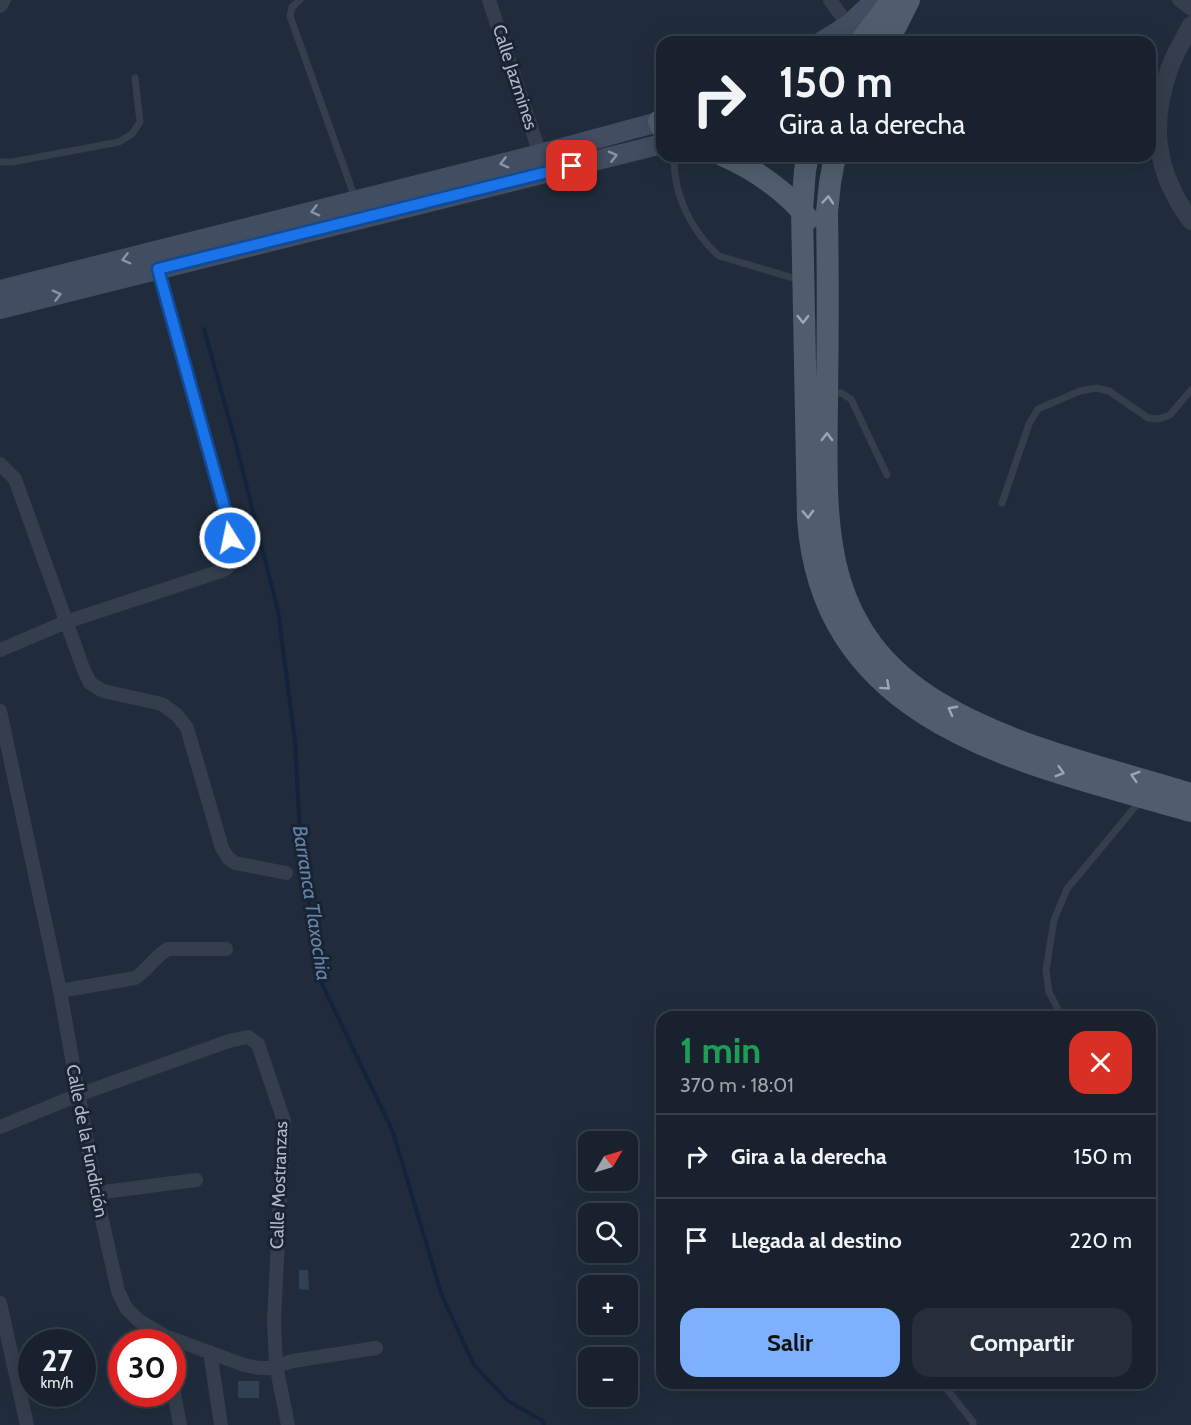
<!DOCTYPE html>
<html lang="es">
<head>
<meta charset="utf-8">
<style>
  :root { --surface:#18212d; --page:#252e39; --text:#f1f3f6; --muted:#9fa3aa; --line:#363e49; --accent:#7db0ff }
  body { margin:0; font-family:Cabin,sans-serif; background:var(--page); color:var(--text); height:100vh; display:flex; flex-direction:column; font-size:22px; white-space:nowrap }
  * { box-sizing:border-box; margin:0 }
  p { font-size:20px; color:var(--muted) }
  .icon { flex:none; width:33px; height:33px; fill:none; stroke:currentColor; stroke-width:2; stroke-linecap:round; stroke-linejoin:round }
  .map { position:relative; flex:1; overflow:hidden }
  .panel { position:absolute; left:656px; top:1011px; width:500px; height:378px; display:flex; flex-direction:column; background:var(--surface); border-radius:18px; box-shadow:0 6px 24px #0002,0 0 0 2px var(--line) }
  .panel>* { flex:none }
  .guide { position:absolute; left:656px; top:36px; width:500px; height:126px; border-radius:18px; box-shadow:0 6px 24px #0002,0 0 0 2px var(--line); background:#18212d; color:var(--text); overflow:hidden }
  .needle { width:39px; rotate:52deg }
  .controls { position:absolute; left:578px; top:1131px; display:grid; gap:12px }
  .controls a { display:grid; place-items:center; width:60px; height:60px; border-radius:12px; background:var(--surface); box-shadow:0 6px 24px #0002,0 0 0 2px var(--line); font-size:30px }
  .speed { position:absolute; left:18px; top:1329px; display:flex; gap:12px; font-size:30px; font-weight:700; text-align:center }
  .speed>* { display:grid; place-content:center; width:78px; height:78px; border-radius:50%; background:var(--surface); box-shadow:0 6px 24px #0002,0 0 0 2px var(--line); line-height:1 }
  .speed small { font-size:15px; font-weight:400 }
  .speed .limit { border:9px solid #d22; background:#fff; color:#111 }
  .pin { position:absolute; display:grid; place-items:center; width:51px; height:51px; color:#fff; margin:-26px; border-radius:12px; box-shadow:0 3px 9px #0006 }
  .me { position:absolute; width:66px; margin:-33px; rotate:350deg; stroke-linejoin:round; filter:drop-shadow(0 0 4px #0008) }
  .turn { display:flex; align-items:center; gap:21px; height:126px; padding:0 24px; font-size:27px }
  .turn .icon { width:78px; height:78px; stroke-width:2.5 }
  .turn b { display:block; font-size:42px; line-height:51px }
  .round { display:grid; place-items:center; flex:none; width:63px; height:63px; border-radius:18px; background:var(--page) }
  .summary { display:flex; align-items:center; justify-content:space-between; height:102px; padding:0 24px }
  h1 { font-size:36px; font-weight:700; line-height:45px; color:#1e9e55 }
  .action { display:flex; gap:12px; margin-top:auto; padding:12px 24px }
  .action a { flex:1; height:69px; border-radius:18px; background:var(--accent); color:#111; font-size:24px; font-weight:700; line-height:69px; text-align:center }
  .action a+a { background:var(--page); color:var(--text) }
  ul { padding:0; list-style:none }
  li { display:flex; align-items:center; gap:18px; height:84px; padding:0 24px; border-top:2px solid var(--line) }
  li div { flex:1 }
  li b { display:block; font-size:22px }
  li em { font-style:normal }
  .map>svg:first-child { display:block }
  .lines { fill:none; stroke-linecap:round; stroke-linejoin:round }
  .stream { stroke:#12233b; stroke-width:4 }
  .building { fill:#314053 }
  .service { stroke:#343e4c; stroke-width:7 }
  .minor { stroke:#343e4c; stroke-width:14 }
  .tertiary { stroke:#343e4c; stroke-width:18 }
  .secondary { stroke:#414d60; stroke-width:20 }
  .primary { stroke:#515d6d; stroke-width:22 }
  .oneway { stroke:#8893a4 }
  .oneway2 { stroke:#9ca7b6 }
  .route-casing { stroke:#114b97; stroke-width:15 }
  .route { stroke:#1a73e8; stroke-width:10 }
  .labels { text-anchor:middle; stroke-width:6; stroke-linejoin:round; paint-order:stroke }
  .street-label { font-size:18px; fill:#afb9c8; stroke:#192331 }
  .water-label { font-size:20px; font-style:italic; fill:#6483ab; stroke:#192331 }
</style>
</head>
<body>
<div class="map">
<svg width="1191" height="1425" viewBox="0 0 1191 1425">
  <rect width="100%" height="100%" fill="#202c3c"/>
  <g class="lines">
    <!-- stream -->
    <path class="stream" d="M204 329 237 448 278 611 295 741 301 853 322 984 393 1132 442 1296 474 1365 508 1401 543 1421 544 1425"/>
  </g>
  <!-- building -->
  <path class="building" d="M299 1270H308L309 1290 299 1289Z
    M238 1381H259V1398H238Z"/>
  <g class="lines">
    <!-- service -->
    <path class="service" d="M300 0 292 7 290 16 355 198
      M674 156C673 194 691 231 719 256L800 280
      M0 162H12L119 142 132 134 140 122 135 78
      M830 394 841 393 851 399 887 475
      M1002 503 1029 424 1038 409 1080 391 1096 388 1109 391 1148 418 1159 419 1170 415 1191 390
      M1062 1017 1049 992 1046 970 1054 920 1067 889 1140 801
      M942 1383 973 1422V1425"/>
    <!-- minor -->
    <path class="minor" d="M489 0 540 154
      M830 0 848 25
      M1179 0 1191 9
      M0 6 4 0
      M0 464 15 479 83 668 90 683 103 691 162 704 177 715 187 728 222 848 228 858 235 863 286 873
      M0 650 66 622 221 571 227 568 233 560 227 517 158 269
      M0 711 60 991 96 1193 118 1291 126 1308 138 1320 165 1336 244 1365 259 1368H269L293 1361 376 1348
      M60 991 135 978C148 970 155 956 168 949H226
      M0 1127 78 1095 229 1041 248 1037 258 1044 284 1121 274 1320 276 1365 288 1425
      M96 1193 196 1180
      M0 1303 27 1425
      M210 1352 221 1425
      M172 1383 180 1425"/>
    <!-- tertiary -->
    <path class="tertiary" d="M1191 25C1184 39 1175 53 1170 67 1149 124 1155 172 1191 221"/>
    <!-- secondary -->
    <path class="secondary" d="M821 42 848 25 875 0
      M0 290 540 154 662 121
      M0 309 662 144"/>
    <!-- primary -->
    <path class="primary" d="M860 42 892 0
      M886 42 896 26 909 0
      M659 121 662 128
      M724 156C754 169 789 193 808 219
      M808 156 805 170 802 210 808 519C823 728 1027 763 1191 811
      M835 156 830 183 827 212C828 274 828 336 827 398 826 523 817 629 939 703 1011 747 1110 769 1191 794"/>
  </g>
  <!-- one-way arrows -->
  <defs><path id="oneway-chevron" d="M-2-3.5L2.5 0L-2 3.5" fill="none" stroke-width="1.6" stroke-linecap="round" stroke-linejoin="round" transform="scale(1.5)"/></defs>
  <g class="oneway">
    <use href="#oneway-chevron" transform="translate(613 156) rotate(-14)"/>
    <use href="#oneway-chevron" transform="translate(504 163) rotate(166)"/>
    <use href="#oneway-chevron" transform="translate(315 211) rotate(166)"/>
    <use href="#oneway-chevron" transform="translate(126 259) rotate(166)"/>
    <use href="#oneway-chevron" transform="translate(57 295) rotate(-14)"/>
  </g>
  <g class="oneway2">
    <use href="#oneway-chevron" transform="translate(828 200) rotate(-85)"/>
    <use href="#oneway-chevron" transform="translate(803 319) rotate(89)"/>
    <use href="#oneway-chevron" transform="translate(827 437) rotate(-89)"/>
    <use href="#oneway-chevron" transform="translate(808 514) rotate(88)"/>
    <use href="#oneway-chevron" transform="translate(886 686) rotate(42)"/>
    <use href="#oneway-chevron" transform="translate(952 710) rotate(-152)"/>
    <use href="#oneway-chevron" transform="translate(1060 772) rotate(17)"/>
    <use href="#oneway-chevron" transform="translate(1135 776) rotate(-163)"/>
  </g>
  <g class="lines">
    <!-- route casing -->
    <g class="route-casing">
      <path id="route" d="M230 538 227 517 158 269 572 166"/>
    </g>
    <!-- route -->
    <use href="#route" class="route"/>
  </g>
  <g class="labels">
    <!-- street labels -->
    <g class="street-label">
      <text transform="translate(515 77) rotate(72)" y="6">Calle Jazmines</text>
      <text transform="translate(87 1141) rotate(79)" y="6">Calle de la Fundición</text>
      <text transform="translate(279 1185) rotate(-88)" y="6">Calle Mostranzas</text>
    </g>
    <!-- water labels -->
    <g class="water-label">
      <text transform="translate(312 903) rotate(81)" y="7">Barranca Tlaxochia</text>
    </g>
  </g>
</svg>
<div class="controls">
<a><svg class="needle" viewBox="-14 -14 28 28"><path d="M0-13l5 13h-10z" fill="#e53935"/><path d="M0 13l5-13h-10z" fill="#9fa3aa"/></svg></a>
<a><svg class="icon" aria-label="search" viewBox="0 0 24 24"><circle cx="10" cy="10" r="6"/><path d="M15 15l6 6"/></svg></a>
<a>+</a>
<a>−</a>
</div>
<div class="speed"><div>27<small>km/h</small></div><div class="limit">30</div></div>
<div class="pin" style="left:572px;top:166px;background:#d93025"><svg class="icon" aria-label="arrive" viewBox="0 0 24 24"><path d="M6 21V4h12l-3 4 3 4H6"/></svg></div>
<svg class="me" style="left:230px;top:538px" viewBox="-20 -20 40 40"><circle r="17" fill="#1a73e8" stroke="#fff" stroke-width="3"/><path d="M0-11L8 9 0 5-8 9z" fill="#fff"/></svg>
<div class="guide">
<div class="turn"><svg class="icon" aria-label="right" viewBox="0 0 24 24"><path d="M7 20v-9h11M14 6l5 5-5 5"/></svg><div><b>150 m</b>Gira a la derecha</div></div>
</div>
<section class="panel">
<div class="summary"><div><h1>1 min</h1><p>370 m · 18:01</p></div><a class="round" style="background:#d93025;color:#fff"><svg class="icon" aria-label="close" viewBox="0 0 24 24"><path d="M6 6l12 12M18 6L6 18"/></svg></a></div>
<ul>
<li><svg class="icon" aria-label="right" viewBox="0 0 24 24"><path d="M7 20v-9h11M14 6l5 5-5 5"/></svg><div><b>Gira a la derecha</b></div><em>150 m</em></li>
<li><svg class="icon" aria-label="arrive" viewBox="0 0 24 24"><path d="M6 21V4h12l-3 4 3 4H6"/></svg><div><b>Llegada al destino</b></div><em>220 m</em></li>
</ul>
<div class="action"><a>Salir</a><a>Compartir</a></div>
</section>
</div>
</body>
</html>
